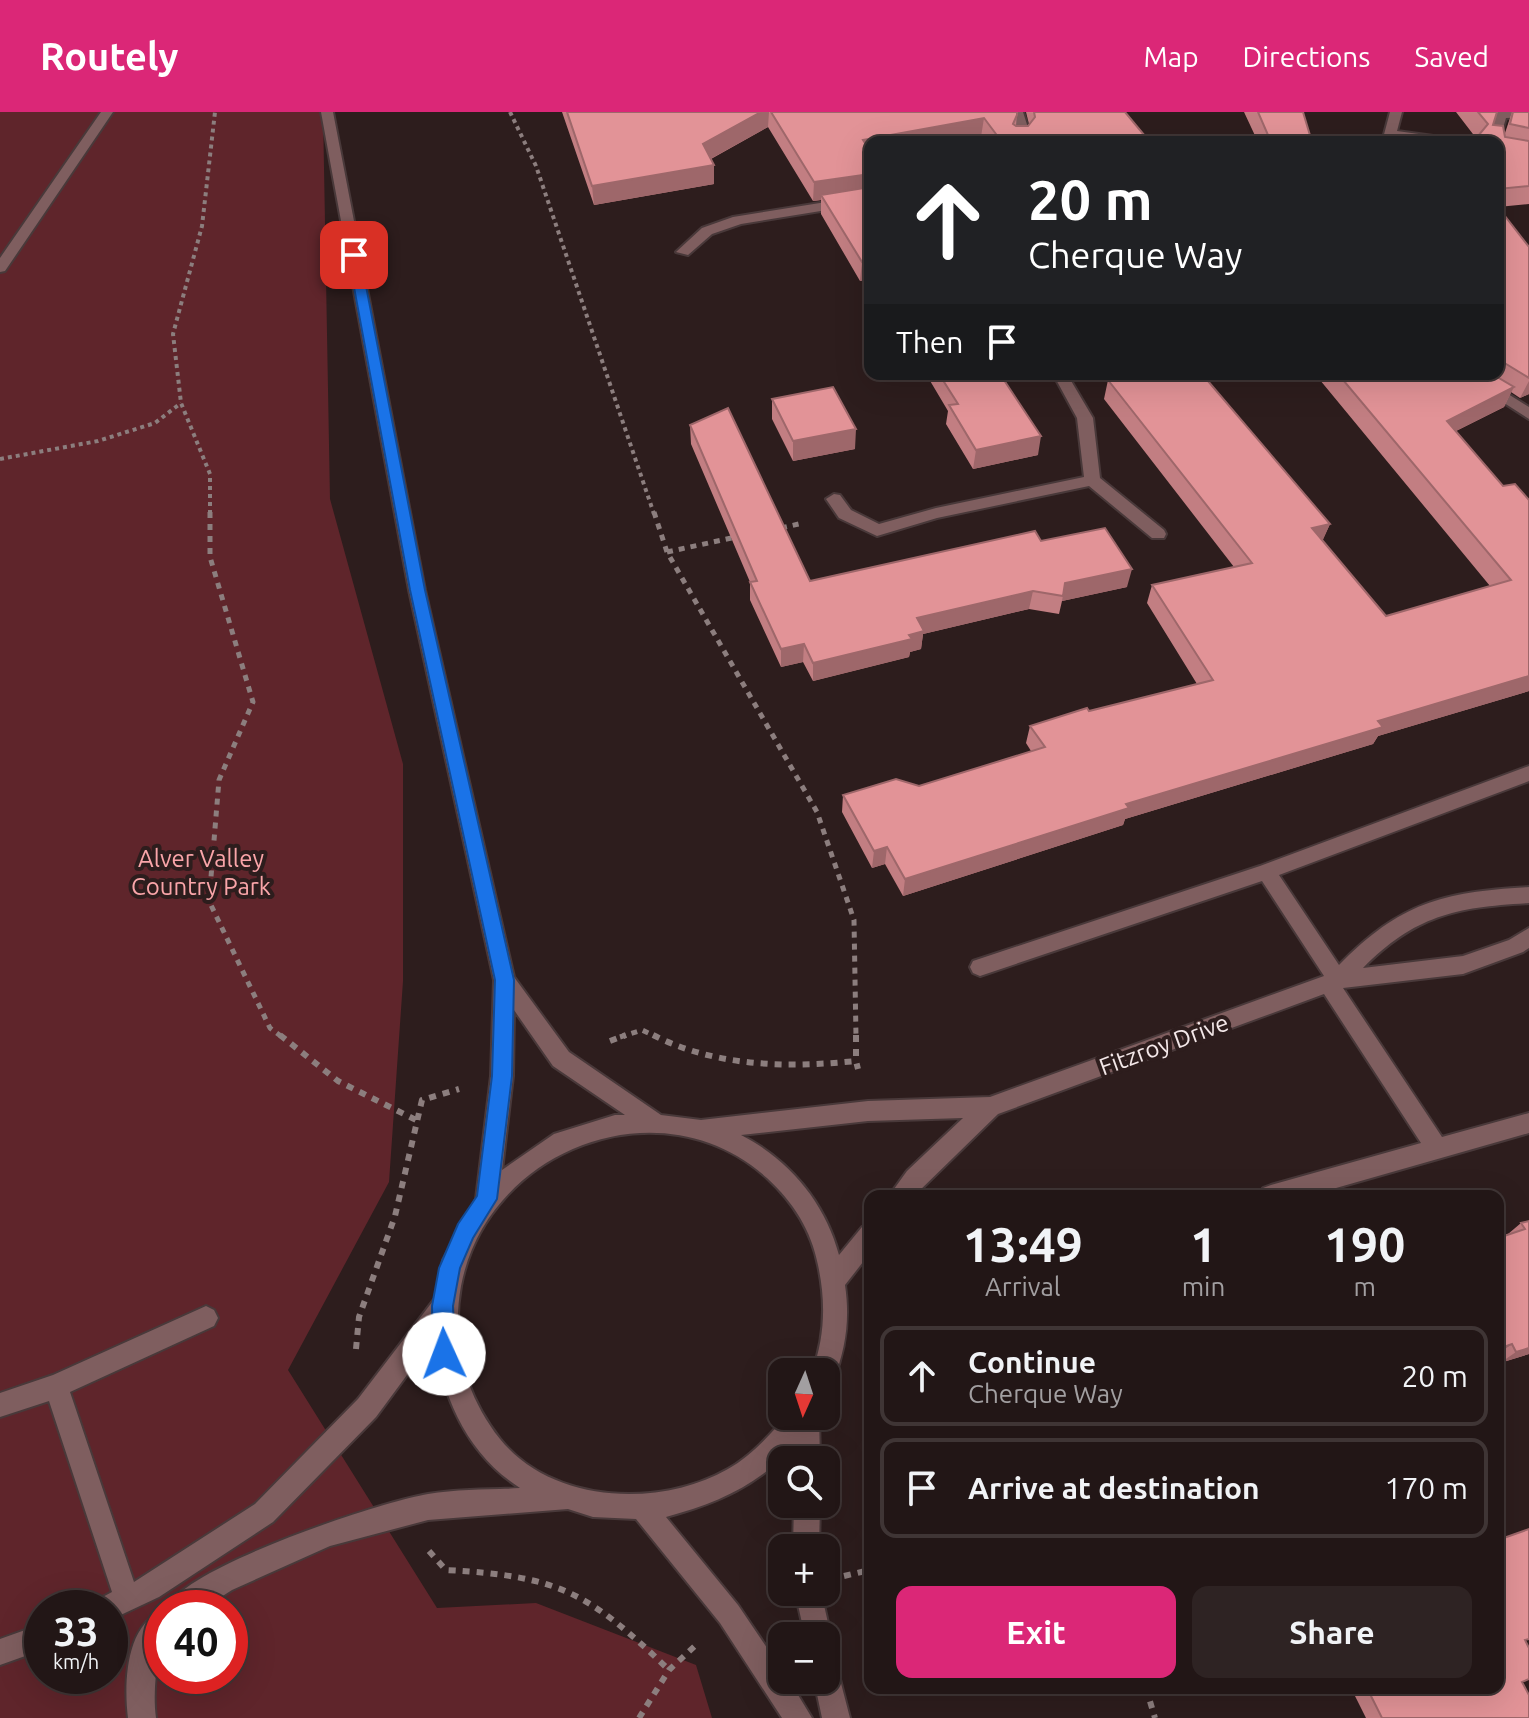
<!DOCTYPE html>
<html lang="en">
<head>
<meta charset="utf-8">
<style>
  :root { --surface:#221616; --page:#2e2323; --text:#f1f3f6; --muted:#a29fa1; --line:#3f3535; --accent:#db2777 }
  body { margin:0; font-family:Ubuntu,sans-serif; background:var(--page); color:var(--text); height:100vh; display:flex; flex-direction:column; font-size:30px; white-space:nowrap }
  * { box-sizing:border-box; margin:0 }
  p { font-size:26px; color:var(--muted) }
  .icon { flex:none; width:44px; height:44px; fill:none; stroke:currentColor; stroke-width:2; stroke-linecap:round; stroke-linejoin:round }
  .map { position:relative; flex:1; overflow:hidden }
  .details { position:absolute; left:864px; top:1078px; width:640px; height:504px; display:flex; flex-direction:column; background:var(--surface); border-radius:16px; box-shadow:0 8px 32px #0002,0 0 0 2px var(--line) }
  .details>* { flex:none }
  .top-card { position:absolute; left:864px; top:24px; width:640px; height:244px; border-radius:16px; box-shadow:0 8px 32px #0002,0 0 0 2px var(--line); background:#202124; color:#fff; overflow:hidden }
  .needle { width:52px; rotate:183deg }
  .controls { position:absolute; left:768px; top:1246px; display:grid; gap:16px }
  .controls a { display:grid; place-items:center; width:72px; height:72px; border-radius:16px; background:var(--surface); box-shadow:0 8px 32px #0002,0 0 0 2px var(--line); font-size:40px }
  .speed { position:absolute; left:24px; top:1478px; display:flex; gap:16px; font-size:40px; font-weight:700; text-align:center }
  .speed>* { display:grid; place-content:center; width:104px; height:104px; border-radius:50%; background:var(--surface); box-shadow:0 8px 32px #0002,0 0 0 2px var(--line); line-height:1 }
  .speed small { font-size:20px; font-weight:400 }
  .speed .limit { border:12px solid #d22; background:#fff; color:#111 }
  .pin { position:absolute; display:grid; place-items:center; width:68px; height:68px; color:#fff; margin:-34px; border-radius:16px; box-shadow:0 4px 12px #0006 }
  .me { position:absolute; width:88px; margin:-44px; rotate:358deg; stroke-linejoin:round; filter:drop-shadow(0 0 6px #0008) }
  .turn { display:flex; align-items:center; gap:28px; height:168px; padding:0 32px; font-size:36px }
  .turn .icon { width:104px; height:104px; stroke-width:2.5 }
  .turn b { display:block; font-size:56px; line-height:68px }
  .then { display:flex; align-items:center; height:76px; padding:0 32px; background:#0003; gap:16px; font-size:30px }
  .eta { display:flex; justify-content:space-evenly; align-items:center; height:136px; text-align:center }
  .eta b { font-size:48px; font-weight:700; line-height:56px }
  .action { display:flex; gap:16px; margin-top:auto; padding:16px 32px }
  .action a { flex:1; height:92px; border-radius:16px; background:var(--accent); color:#fff; font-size:32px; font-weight:700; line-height:92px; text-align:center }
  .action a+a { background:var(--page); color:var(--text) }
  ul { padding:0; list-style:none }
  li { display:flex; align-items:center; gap:24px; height:100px; margin:0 16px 12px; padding:0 16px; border:4px solid var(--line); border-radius:16px }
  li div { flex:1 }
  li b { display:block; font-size:30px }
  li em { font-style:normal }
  header { display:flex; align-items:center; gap:48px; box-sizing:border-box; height:112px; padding:0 40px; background:var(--accent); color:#fff }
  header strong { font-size:38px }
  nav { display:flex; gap:44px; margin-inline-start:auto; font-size:28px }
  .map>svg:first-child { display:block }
  .green { fill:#5f252b; fill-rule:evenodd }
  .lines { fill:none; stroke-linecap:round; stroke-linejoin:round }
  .minor-casing { stroke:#49393a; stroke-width:4 }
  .path-far2 { stroke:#8c7e7e; stroke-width:4; stroke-dasharray:4 4; stroke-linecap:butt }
  .path-far1 { stroke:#8c7e7e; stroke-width:5; stroke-dasharray:6 6; stroke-linecap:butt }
  .path { stroke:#8c7e7e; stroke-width:6; stroke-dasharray:7 7; stroke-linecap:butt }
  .minor { fill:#7f5e5f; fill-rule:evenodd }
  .wall { fill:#c27e82 }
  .shaded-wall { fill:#9e676a }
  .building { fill:#e29397; stroke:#9e676a; stroke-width:2 }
  .route { fill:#1a73e8; stroke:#114b97; stroke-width:2 }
  .labels { text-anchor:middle; stroke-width:8; stroke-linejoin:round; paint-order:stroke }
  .park-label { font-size:24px; fill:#faa5a9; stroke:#2d1d1d }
  .street-label { font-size:24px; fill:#f4e8e9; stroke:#2d1d1d }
</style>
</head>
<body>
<header>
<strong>Routely</strong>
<nav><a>Map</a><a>Directions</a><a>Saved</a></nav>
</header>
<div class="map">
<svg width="1529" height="1606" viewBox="0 0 1529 1606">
  <rect width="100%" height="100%" fill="#2d1d1d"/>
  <!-- green -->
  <path class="green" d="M0 0H323L330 387 403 652V869L389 1070 288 1258 437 1496 536 1491 696 1553 712 1606H0ZM42 1496H110V1564H42ZM162 1496H230V1564H162Z"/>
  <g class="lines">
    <!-- minor casing -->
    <g class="minor-casing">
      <path id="minor" d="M101 0H113L5 159 0 160V146Z
        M321 0H333L425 478 514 865 569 940 661 1003 701 1008 868 989 990 985 1324 864 1262 769 980 864 973 861 970 855 973 849 1260 754 1529 654V669L1279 763 1339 853C1401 790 1443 780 1529 775V791C1457 795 1415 803 1363 856L1463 844 1509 828 1529 816V836L1523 840 1463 862 1343 876 1442 1025 1529 1001V1021L1308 1084H1260L1263 1076 1271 1073 1421 1031 1324 882 998 1002 914 1084H889L907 1059 963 1006 868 1009 741 1023C790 1048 825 1091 839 1143L862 1115 870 1112V1141L845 1173C850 1207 846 1237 833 1269L826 1271V1260H812C825 1225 826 1190 818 1153 811 1118 794 1091 767 1066 661 970 487 1037 461 1174 451 1230 465 1282 500 1327 552 1392 660 1396 728 1357 751 1344 769 1324 786 1304H819L820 1348H794L795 1332C760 1373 717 1391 666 1405L738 1493 782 1558V1568H789L812 1606H782L720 1511 636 1407 593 1405 568 1397 428 1408 330 1434 232 1478 204 1496H167C184 1455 380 1390 428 1382 458 1377 490 1378 520 1376 468 1343 441 1284 435 1225L376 1305 273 1410 159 1485 110 1508V1496H95L99 1487 112 1480 49 1289 0 1305V1281L53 1263 206 1194 214 1198 218 1206 214 1214 70 1280 134 1470 255 1392 358 1287 436 1185 443 1148 476 1087 491 964 494 868 409 478ZM514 898 553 954 625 1003H615L554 1022 502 1058 513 964Z
        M1011 0H1023L1030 22 1025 30H1013L1018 22Z
        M1390 0H1402L1397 19 1448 26 1454 30 1395 26 1394 30H1382Z
        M1496 0H1529V5L1506 6 1498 33V30H1488Z
        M870 83V91L741 112 712 122 688 143 676 140 702 116 733 105Z
        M1053 262H1067L1093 306 1100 366 1164 418 1166 422 1164 426H1152L1089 374 937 406 877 424 839 406 826 387 834 382 840 383 851 398 879 412 936 396 1084 365 1077 306Z
        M1459 262H1476L1529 295V307Z
        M794 1392H820L819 1436H793Z
        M795 1480H821L831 1524 827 1533 826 1524H805Z
        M162 1499C162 1536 151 1568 156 1606H128C124 1573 125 1514 162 1499Z
        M42 1512V1538L0 1553V1527Z
        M826 1548 836 1552 850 1606H822L814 1568H826Z"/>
    </g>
    <!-- path-far2 -->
    <path class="path-far2" d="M510 0 536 54 654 402
      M0 347 98 329 155 311 181 291
      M210 402V362L181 291 173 222 202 114 215 0"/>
    <!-- path-far1 -->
    <path class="path-far1" d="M210 400V445L253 590 219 668 209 789 270 916 282 925
      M654 400 667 440 817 700 854 808 856 925
      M781 416 803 411
      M667 440 736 425
      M620 925 642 918 657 925"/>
    <!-- path -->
    <path class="path" d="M280 923 338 969 418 1009
      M653 923C716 955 787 956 856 949L858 957
      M856 923V949
      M610 929 626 923
      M356 1237 359 1205 395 1104 422 988 459 977
      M429 1439 446 1458C559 1464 588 1480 669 1558
      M844 1464 870 1458
      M1146 1576 1155 1606
      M639 1606 669 1558 697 1532"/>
    <!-- minor -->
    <use href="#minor" class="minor"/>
  </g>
  <!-- wall -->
  <path class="wall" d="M562 0H1017L1016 14H1028L1029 12 1026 0H1125L1150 30H985L981 25 953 30H870V171L868 167 860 169 821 102V88L813 89 768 15 711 47 714 72 594 93Z
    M1244 0H1303L1312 30H1258Z
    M1456 0H1497L1493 13 1505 21 1512 0H1529V92L1498 95V30L1476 26Z
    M1498 95 1529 135V282L1520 286 1511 280 1504 295 1456 319 1503 374 1529 388V579L1378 624 1373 632 1125 707 1123 713 903 784 885 752 872 756 842 700 843 683 919 674 1031 639 1026 631 1030 614 1197 572 1147 491 1152 473 1234 455 1104 287 1108 268 1330 412 1322 429 1386 504 1490 474 1315 262H1498Z
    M926 262H1000L1038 343 973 357 946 312 948 299Z
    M772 287 855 337 793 349 772 307Z
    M690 313 810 469 1041 429 1127 475 1062 489 1059 502 1029 497 923 522 921 537 910 540 909 545 813 569 803 550 781 555 750 488V470L691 332Z
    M1529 1109V1242L1500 1251 1498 1247V1126L1508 1122 1521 1111Z
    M1525 1528 1522 1570 1529 1606H1366L1351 1576H1498Z"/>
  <!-- shaded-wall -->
  <path class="shaded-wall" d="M761 0H769L768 15 703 51V32Z
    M984 6 981 25 953 30H870V46L863 28Z
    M714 53V72L594 93 592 74Z
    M870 62V81L821 83V88L813 89 814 70Z
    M869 148 868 167 860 169 862 150Z
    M1529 269V282L1520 286Z
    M1514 275 1504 295 1438 328 1447 309Z
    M856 317 855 337 793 349V329Z
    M1041 324 1038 343 973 357 976 338Z
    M1330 412 1322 430 1312 416Z
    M1132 457 1127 475 1062 489 1065 471Z
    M1033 479 1029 497 923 522 921 537 910 540 909 545 813 569V551L909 523 917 506Z
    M804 532 803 550 781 555V537Z
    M1529 564V579L1378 624 1373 632 1125 707 1123 713 903 784 905 767 1126 692 1378 609Z
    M887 735 885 752 872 756 874 739Z
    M1512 1232 1498 1242V1237Z
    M1529 1236V1242L1500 1251 1516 1240Z"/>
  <!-- building -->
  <path class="building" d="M567 0H761L703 32 714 53 592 74Z
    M771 0H1017V3L1013 12 1016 14H1028L1035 5 1034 0H1125L1150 30H1002L984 6 863 28 870 39V62L814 70Z
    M1258 0H1303L1312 30H1271Z
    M1478 0H1497L1493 13 1503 14 1505 25 1529 29V74L1498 77V30H1473L1488 12Z
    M1513 0H1529V16L1510 12Z
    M870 75V149L869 148 862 150 821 83Z
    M1498 95 1529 135V266L1498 247Z
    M939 262H1000L1041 324 976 338 949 293 958 292Z
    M1135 262H1202L1330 412 1312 416 1386 504 1511 468 1338 262H1492L1514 275 1447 309 1503 374 1515 372 1529 388V564L1378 609 1383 615 1126 692 1129 696 905 767 887 735 874 739 843 683 896 667 919 674 1045 635 1030 614 1087 596 1089 599 1213 568 1152 473 1252 451 1108 268Z
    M833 275 856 317 793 329 772 287Z
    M728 296 810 469 1035 419 1041 429 1105 416 1132 457 1065 471 1063 484 1033 479 917 506 924 519 909 523 912 527 813 551 804 532 781 537 750 470 757 469 690 313Z
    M1529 1109V1236L1516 1240 1512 1232 1498 1237V1126L1525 1117 1521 1111Z
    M1529 1417V1527L1525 1528 1529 1536V1567L1522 1570 1529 1583V1606H1382L1367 1576H1498V1428Z"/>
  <!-- route -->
  <path class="route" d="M354 139 360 143 425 478 514 868 512 964 497 1087 473 1126 460 1156 453 1194 455 1242 452 1250 444 1253 436 1250 433 1242 432 1194 439 1156 458 1112 477 1084 492 964 495 868 410 478 348 143Z"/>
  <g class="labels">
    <!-- park labels -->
    <g class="park-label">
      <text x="201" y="755">Alver Valley<tspan x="201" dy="28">Country Park</tspan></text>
    </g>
    <!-- street labels -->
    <g class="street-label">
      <text transform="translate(1164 933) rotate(-20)" y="8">Fitzroy Drive</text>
    </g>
  </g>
</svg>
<div class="controls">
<a><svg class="needle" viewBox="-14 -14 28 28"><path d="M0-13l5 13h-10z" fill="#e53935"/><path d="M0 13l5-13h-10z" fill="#a29fa1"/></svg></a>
<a><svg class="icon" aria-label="search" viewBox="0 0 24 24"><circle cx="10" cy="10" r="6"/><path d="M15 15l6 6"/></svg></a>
<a>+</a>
<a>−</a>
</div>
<div class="speed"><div>33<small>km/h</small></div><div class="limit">40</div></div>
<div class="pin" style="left:354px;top:143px;background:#d93025"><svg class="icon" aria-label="arrive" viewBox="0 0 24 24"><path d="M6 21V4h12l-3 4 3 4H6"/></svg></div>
<svg class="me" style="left:444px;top:1242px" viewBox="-20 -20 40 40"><circle r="19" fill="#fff"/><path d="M0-13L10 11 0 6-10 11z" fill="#1a73e8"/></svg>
<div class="top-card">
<div class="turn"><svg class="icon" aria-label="ahead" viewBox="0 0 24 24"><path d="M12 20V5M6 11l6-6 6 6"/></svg><div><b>20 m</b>Cherque Way</div></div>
<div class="then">Then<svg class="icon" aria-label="arrive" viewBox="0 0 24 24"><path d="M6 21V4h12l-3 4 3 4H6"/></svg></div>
</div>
<section class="details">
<div class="eta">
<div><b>13:49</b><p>Arrival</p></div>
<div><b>1</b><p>min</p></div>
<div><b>190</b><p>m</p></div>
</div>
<ul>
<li><svg class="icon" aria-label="ahead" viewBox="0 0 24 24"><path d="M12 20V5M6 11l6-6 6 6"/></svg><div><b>Continue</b><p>Cherque Way</p></div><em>20 m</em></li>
<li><svg class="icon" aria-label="arrive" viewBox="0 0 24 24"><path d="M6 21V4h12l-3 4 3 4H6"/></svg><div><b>Arrive at destination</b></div><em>170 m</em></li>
</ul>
<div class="action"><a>Exit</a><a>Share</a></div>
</section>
</div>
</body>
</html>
